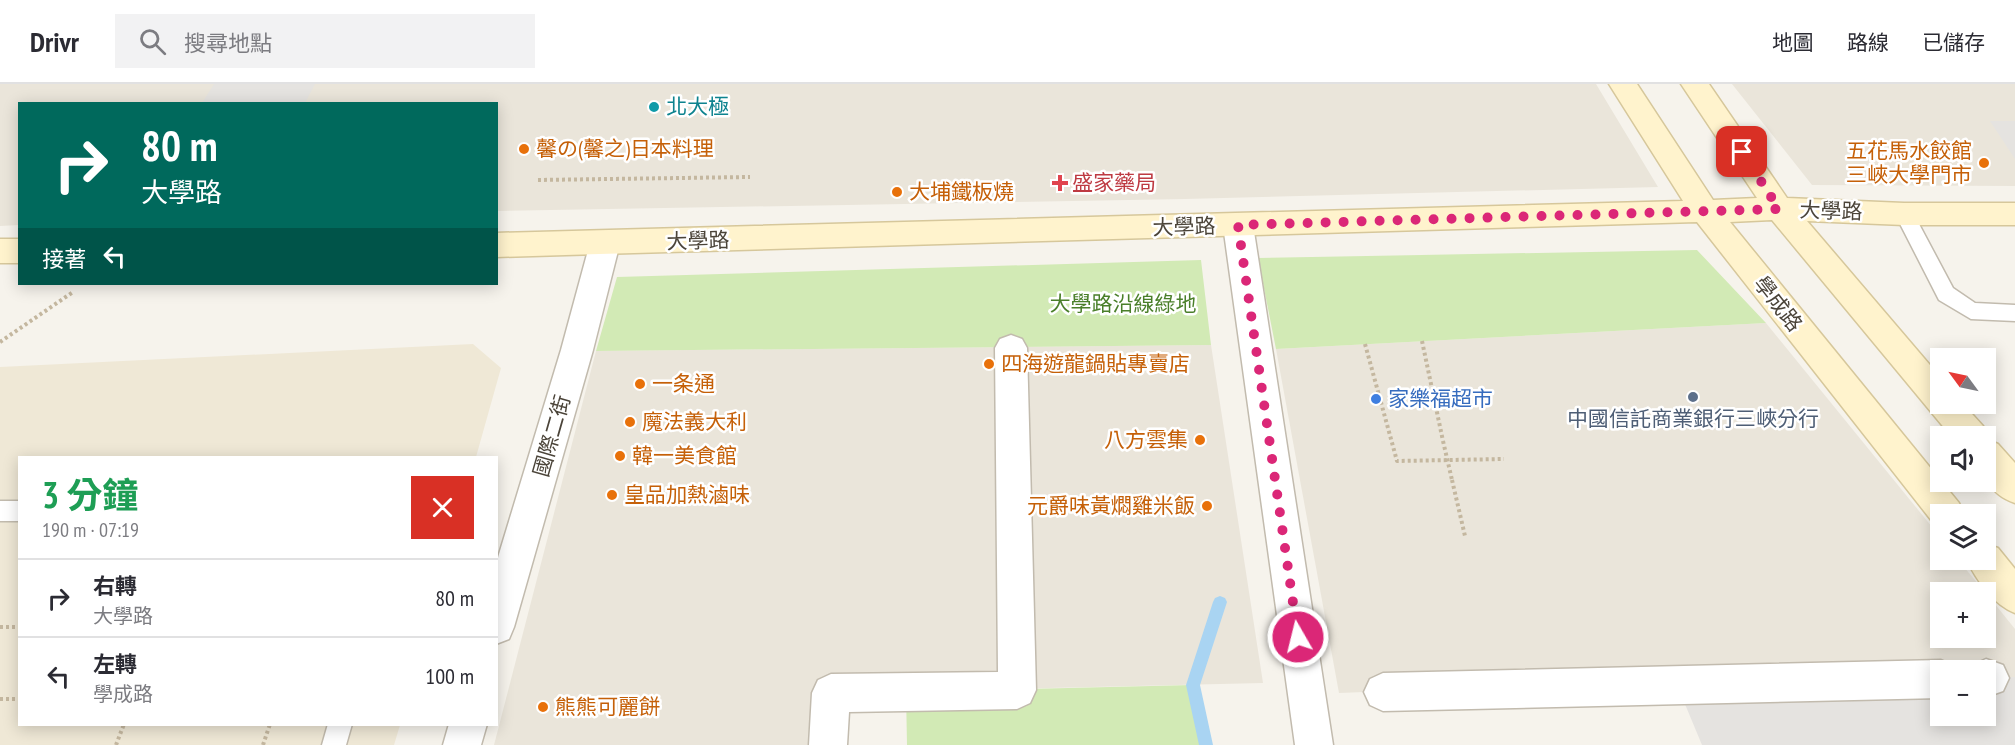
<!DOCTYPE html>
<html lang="zh-TW">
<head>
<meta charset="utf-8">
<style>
  :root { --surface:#fff; --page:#f2f2f3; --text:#2b2b33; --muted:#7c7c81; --line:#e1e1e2 }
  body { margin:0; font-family:"PT Sans Narrow","Noto Sans TC","Noto Sans JP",sans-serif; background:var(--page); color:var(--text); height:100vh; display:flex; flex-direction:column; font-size:22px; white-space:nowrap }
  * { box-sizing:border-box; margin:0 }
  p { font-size:20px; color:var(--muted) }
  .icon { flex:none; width:33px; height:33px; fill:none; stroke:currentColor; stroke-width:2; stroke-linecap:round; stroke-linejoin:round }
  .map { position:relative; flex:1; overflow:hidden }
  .side { position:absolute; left:18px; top:372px; width:480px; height:270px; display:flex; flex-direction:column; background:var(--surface); border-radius:0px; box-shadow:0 3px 15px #0003 }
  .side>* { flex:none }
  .hud { position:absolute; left:18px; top:18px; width:480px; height:183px; border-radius:0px; box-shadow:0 3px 15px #0003; background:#00695c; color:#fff; overflow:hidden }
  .needle { width:39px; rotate:303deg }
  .fabs { position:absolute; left:1930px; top:264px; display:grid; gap:12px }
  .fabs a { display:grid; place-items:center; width:66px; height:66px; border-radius:0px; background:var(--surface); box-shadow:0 3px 15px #0003; font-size:30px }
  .pin { position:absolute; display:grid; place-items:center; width:51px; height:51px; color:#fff; margin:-26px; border-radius:12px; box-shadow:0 3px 9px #0006 }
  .me { position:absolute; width:66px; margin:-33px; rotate:352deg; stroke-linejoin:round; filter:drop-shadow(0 0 4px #0008) }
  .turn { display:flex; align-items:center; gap:21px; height:126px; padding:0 24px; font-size:27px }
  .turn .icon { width:78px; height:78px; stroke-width:2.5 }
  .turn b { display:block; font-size:42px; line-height:51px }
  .then { display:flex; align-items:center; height:57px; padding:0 24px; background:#0003; gap:12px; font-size:22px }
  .round { display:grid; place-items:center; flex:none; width:63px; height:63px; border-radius:0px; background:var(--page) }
  .overview { display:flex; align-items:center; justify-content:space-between; height:102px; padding:0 24px }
  h1 { font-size:36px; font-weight:700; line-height:45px; color:#1e9e55 }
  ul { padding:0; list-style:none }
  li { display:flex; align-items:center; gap:18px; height:78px; padding:0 24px; border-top:2px solid var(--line) }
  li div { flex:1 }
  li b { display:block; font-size:22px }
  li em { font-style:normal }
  header { display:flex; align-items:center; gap:36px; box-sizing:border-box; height:84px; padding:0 30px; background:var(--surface); border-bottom:2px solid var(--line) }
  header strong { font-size:28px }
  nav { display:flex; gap:33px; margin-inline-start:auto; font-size:21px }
  .search { width:420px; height:54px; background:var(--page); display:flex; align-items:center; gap:15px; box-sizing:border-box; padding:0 21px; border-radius:0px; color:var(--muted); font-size:22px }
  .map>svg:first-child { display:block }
  .residential { fill:#eae5da }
  .education { fill:#efe8d6 }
  .green { fill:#d2eab5 }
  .parking { fill:#e5e3e0 }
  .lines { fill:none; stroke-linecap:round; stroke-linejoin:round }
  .stream { fill:#a9d4f2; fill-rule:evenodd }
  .lane-casing { stroke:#c2bbae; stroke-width:3 }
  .street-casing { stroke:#c2bbae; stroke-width:3 }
  .secondary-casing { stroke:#d6c79b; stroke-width:3 }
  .path { stroke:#c4b79f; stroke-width:4; stroke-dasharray:3 3; stroke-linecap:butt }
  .lane { fill:#fff; fill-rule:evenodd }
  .street { fill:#fff; fill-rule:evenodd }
  .secondary { fill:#fff3cd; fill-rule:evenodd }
  .path-bridge { stroke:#c4b79f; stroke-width:4; stroke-dasharray:3 3; stroke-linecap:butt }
  .route { stroke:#db2777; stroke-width:10; stroke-dasharray:0 18 }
  .culture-dot { fill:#0f9aa8; stroke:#fff; stroke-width:2 }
  .food-dot { fill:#e8710a; stroke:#fff; stroke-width:2 }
  .health-dot { fill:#e0444e; stroke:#fff; stroke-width:2 }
  .service-dot { fill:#5c6f8a; stroke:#fff; stroke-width:2 }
  .shop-dot { fill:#3f7fe0; stroke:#fff; stroke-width:2 }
  .labels { text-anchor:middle; stroke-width:5; stroke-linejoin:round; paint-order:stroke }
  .culture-label { font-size:21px; fill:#0d838f; stroke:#fff; text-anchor:start }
  .food-label { font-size:21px; fill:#c56008; stroke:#fff; text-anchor:start }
  .health-label { font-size:21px; fill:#be3a42; stroke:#fff; text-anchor:start }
  .street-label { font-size:21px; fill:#4b4439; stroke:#fff }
  .park-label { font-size:21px; fill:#4a7f2a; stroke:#fff }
  .shop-label { font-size:21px; fill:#366cbe; stroke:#fff; text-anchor:start }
  .service-label { font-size:21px; fill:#4e5e75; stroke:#fff }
</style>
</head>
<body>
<header>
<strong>Drivr</strong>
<div class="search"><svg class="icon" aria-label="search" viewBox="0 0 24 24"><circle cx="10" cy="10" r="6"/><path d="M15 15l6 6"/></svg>搜尋地點</div>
<nav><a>地圖</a><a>路線</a><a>已儲存</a></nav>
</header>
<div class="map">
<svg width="2015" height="661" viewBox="0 0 2015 661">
  <rect width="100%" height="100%" fill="#f6f3ec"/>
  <!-- residential -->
  <path class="residential" d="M0 0H1596L1658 103 1185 115 497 127 496 20H20L19 141 0 142Z
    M1732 0H2015V102L1812 101Z
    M1766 239 1941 454V476H1958L1985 508H1941V554H1986V509L2015 545V593L1986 594V586H1941L1339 609 1276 265Z
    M1211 261 1263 599 832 609 828 661H494L596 267Z"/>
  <!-- education -->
  <path class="education" d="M473 260 501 284 476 373 20 374V640L400 641 394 661H0V283Z"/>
  <!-- green -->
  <path class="green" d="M1697 166 1766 239 1276 265 1258 174Z
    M1201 176 1211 261 596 267 617 193Z
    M1193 601 1206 661H907L906 608Z"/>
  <!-- parking -->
  <path class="parking" d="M214 0H315L305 19H202Z
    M1990 37H2015V75Z
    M2015 593V661H1702L1677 601 1941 595V632H1986V594Z"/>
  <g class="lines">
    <!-- stream -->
    <path class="stream" d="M1220 512 1225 514 1227 518 1200 601 1213 661H1199L1186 601 1213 518 1215 514Z"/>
    <!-- lane casing -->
    <g class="lane-casing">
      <path id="lane" d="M1904 123 1911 125 1953 204 1975 219 2015 221V237L1971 235 1939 216 1895 130 1897 125Z
        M0 417H20V437H0Z
        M328 640H352L346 661H322Z"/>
    </g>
    <!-- street casing -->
    <g class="street-casing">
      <path id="street" d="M1238 130 1248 133 1253 141 1333 661H1295L1223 141 1228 133Z
        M605 147 616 151 620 159 593 266 514 543 509 555 496 560V480L561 266 590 159 594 151Z
        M1011 251 1022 255 1027 264 1036 606 1030 619 1017 625 849 628 847 661H809L812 609 818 596 831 590 998 588 995 264 1000 255Z
        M1986 575 2003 581 2009 594 2003 607 1986 613V586H1970L1973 581Z
        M1941 576 1954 582 1956 586H1941V614L1383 627 1370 621 1364 608 1370 595 1383 589Z
        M449 640H487L481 661H443Z"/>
    </g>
    <!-- secondary casing -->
    <g class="secondary-casing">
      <path id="secondary" d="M1609 0H1637L1713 116 1757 114 1681 0H1709L1787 114 1904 119H2015V141H1904L1807 137 1941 294V320H1963L1983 342 1988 352 1986 355 1998 360 2015 379V419C1980 407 1986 383 1986 352H1951L1772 136 1730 138 1959 419 1964 430H1941V443L1935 441 1697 138 496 173V149L1683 117Z
        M0 155H20V179H0Z
        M1986 460 1998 464 2015 485V529C1994 521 1976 496 1967 476H1986Z"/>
    </g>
    <!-- path -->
    <path class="path" d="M538 96 750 93
      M1422 257 1443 357
      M0 258 73 208
      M1365 260 1397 377 1504 375
      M1452 396 1465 452
      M0 543H20
      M0 615H20
      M116 661 124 640
      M263 661 270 640"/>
    <!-- lane -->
    <use href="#lane" class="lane"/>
    <!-- street -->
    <use href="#street" class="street"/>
    <!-- secondary -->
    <use href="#secondary" class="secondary"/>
    <!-- path-bridge -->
    <path class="path-bridge" d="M1443 357 1452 396"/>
  </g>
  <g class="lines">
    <!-- route -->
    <path class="route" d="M1298 553 1238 141 1779 125 1742 68"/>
  </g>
  <!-- markers -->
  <circle class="culture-dot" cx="654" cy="23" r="6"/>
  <g class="food-dot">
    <circle cx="524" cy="65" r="6"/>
    <circle cx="1984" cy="79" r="6"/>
    <circle cx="897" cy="108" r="6"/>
    <circle cx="989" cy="280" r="6"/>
    <circle cx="640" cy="300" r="6"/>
    <circle cx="630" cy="338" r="6"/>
    <circle cx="1200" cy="356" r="6"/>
    <circle cx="620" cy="372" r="6"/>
    <circle cx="612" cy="411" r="6"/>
    <circle cx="1207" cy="422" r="6"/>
    <circle cx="543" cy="623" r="6"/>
  </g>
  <path class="health-dot" d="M1057 90h6v6h6v6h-6v6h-6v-6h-6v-6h6z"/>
  <circle class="service-dot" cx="1693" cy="313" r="6"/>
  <circle class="shop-dot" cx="1376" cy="315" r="6"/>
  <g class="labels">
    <!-- culture labels -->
    <g class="culture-label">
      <text x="666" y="30">北大極</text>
    </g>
    <!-- food labels -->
    <g class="food-label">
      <text x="536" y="72">馨の(馨之)日本料理</text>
      <text x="1972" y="74" text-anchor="end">五花馬水餃館<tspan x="1972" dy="24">三峽大學門市</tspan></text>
      <text x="909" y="115">大埔鐵板燒</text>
      <text x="1001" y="287">四海遊龍鍋貼專賣店</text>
      <text x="652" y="307">一条通</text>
      <text x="642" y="345">魔法義大利</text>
      <text x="1188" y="363" text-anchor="end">八方雲集</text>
      <text x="632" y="379">韓一美食館</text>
      <text x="624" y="418">皇品加熱滷味</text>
      <text x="1195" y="429" text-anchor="end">元爵味黃燜雞米飯</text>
      <text x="555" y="630">熊熊可麗餅</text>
    </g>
    <!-- health labels -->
    <g class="health-label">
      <text x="1072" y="106">盛家藥局</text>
    </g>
    <!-- street labels -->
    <g class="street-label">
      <text transform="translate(1831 127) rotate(2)" y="7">大學路</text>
      <text transform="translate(1184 143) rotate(-2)" y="7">大學路</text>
      <text transform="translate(698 157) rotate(-2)" y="7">大學路</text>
      <text transform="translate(1778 220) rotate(52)" y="7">學成路</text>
      <text transform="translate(552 352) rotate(-74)" y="7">國際二街</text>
    </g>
    <!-- park labels -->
    <g class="park-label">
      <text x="1123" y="227">大學路沿線綠地</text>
    </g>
    <!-- shop labels -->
    <g class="shop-label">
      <text x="1388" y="322">家樂福超市</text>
    </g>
    <!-- service labels -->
    <g class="service-label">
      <text x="1693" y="342">中國信託商業銀行三峽分行</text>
    </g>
  </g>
</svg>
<div class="fabs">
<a><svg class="needle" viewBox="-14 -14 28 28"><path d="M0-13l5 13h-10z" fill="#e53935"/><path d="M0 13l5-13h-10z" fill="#7c7c81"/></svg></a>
<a><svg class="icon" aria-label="sound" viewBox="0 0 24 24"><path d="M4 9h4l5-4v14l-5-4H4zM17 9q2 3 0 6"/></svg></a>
<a><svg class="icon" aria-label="layers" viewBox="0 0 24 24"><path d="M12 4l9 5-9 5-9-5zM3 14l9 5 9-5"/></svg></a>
<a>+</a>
<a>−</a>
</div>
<div class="pin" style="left:1742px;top:68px;background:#d93025"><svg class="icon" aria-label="arrive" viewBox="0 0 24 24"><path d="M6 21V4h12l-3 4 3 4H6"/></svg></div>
<svg class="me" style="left:1298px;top:553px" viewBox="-20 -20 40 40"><circle r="17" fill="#db2777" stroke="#fff" stroke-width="3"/><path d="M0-11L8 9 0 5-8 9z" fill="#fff"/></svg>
<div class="hud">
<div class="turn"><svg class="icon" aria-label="right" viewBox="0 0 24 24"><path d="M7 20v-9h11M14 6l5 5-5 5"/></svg><div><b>80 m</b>大學路</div></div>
<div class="then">接著<svg class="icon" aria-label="left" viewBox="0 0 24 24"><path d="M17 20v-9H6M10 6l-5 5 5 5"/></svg></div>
</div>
<section class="side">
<div class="overview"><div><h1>3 分鐘</h1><p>190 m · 07:19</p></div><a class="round" style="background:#d93025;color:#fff"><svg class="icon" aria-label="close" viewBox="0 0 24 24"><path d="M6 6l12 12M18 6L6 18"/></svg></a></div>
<ul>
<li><svg class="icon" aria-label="right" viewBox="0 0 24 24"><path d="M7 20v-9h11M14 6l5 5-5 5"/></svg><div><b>右轉</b><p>大學路</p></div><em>80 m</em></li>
<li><svg class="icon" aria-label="left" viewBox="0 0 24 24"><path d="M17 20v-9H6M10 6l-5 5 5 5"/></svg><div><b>左轉</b><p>學成路</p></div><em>100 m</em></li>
</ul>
</section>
</div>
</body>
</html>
